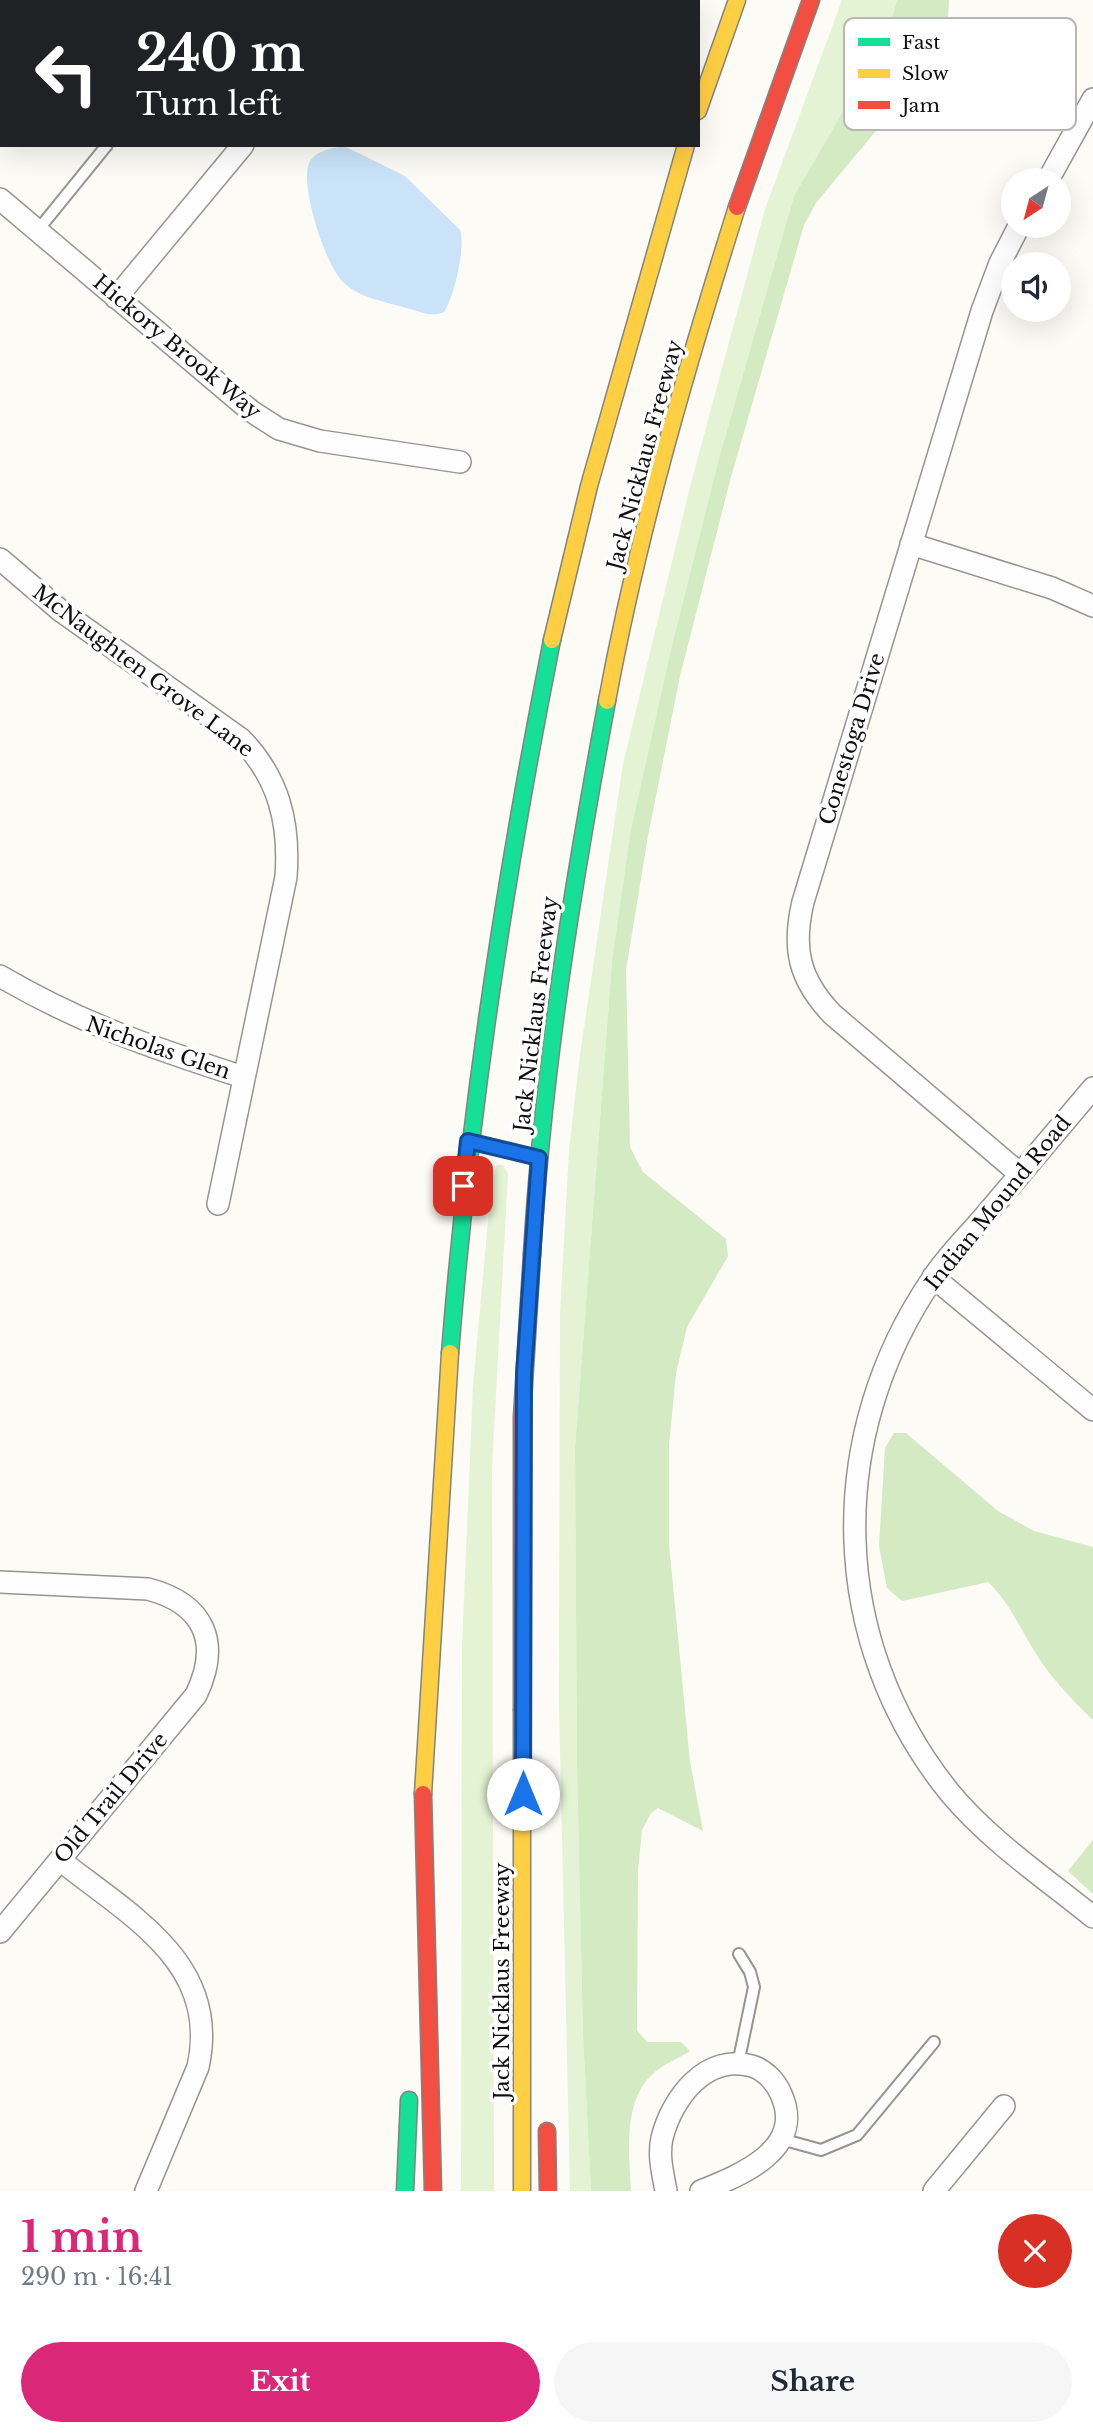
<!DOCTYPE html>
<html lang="en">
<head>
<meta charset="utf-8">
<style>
  :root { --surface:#fff; --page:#f6f6f7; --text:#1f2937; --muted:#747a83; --accent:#db2777 }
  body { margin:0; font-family:"Libre Baskerville",serif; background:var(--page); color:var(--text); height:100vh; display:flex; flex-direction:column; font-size:26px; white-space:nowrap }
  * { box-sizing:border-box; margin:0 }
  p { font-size:23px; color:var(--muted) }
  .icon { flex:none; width:38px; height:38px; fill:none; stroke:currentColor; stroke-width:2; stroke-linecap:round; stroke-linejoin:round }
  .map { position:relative; height:2191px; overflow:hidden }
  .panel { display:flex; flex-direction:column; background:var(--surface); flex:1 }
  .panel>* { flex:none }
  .banner { position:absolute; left:0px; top:0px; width:700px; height:147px; box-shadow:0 7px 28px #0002; background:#202124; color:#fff; overflow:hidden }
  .needle { width:46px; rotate:216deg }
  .fabs { position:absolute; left:1001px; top:168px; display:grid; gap:14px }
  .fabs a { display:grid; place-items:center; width:70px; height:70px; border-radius:50%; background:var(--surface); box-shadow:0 7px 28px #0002; font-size:35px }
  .pin { position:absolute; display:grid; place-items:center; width:60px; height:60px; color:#fff; margin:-30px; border-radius:14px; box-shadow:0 4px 10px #0006 }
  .me { position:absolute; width:77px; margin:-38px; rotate:0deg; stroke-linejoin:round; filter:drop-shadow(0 0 5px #0008) }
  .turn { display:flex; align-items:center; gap:24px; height:147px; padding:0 21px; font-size:32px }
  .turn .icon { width:91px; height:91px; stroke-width:2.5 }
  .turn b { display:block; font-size:49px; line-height:60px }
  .round { display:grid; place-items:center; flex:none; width:74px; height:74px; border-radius:37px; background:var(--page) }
  .summary { display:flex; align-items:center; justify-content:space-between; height:119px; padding:0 21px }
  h1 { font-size:42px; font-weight:800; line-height:52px; color:var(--accent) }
  .action { display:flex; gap:14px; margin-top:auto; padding:14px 21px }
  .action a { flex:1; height:80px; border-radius:42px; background:var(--accent); color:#fff; font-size:28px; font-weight:800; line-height:80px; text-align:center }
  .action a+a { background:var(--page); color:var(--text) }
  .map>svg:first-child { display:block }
  .green { fill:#e3f3d4 }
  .forest { fill:#d3eac2 }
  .water { fill:#cae3f8 }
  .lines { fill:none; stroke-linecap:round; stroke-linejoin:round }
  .lane-casing { stroke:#969593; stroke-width:14 }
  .street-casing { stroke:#969593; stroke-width:24 }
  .fast-casing { stroke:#838380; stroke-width:19 }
  .slow-casing { stroke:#838380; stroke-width:19 }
  .jam-casing { stroke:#838380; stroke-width:19 }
  .lane { stroke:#fffefe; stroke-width:10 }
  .street { stroke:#fffefe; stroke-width:21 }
  .fast { stroke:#16e098; stroke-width:16 }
  .slow { stroke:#ffcf43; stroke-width:16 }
  .jam { stroke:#f24e42; stroke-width:16 }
  .route-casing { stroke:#114b97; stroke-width:18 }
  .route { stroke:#1a73e8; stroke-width:12 }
  .labels { text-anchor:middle; stroke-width:7; stroke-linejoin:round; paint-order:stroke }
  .street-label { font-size:21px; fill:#0f0f0f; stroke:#fff }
  .key { fill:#fff; stroke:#b7b7b7; stroke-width:2 }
  .key-label { font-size:19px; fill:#0f0f0f }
</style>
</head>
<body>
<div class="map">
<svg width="1093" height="2191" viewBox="0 0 1093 2191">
  <rect width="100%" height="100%" fill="#fcfbf5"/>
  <!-- green -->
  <path class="green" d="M842 0H897L887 35 794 196 720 455 612 962 575 1448 577 1766 583 2035 591 2191H570L559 1701 560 1315 569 1150 580 1055 623 764 691 483 765 209Z
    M497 1165H503L508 1174 492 1468 494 2191H461L462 1647 473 1386 492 1178Z"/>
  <!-- forest -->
  <path class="forest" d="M897 0H949L947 34 928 68 816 203 804 225 731 477 680 676 648 836 626 970 630 1147 643 1172 726 1239 728 1256 687 1327 676 1373 669 1445V1544L690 1762 703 1831 658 1808 651 1813 642 1830 638 1870 637 2030 647 2042H681L690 2051C679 2058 666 2063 656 2071 622 2098 629 2152 631 2191H591L583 2035 577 1766 575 1448 612 962 631 830 671 650 720 455 794 196 887 35Z
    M894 1433H906L998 1511 1034 1531 1093 1547V1720C1074 1702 1057 1684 1042 1663 1024 1637 1012 1605 988 1582L902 1601 887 1588 879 1546 885 1448Z
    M1093 1840V1894L1068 1871Z"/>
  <!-- water -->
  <path class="water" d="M344 146 405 176 460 230C466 247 454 297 444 312 432 318 419 311 407 308 386 302 359 298 343 282 325 265 298 181 310 161 317 150 333 148 344 146Z"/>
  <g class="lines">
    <!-- lane casing -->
    <g class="lane-casing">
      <path id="lane" d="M215 2V0
        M38 230 107 145
        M474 1142 533 1157
        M738 2064 754 1987 750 1972 739 1954
        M781 2139 821 2150 857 2135 934 2042"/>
    </g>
    <!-- street casing -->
    <g class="street-casing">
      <path id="street" d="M25 0 30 2
        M324 0V2
        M1048 180 1093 99
        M0 199 251 411 279 429 320 441 460 462
        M1019 226 1000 263 982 311 803 902C792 949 799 979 832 1014L1020 1174
        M116 298 243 145
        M911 544 1052 588 1093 606
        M0 559 61 611 241 739C279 778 290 823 286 877L218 1204
        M0 976C82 1024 153 1048 243 1077
        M1093 1088C1057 1131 1020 1174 984 1217 967 1237 947 1256 933 1278 824 1437 828 1642 950 1793 990 1841 1045 1878 1093 1917
        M933 1277 1093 1410
        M0 1582 148 1589C205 1604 221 1643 196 1695L0 1932
        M60 1860C130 1916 221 1963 198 2067L146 2191
        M666 2191C663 2174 658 2156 662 2138 672 2098 706 2053 752 2066 765 2070 776 2082 781 2094 806 2149 741 2175 701 2191
        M934 2191 1004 2106"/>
    </g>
    <!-- fast casing -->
    <g class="fast-casing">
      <path id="fast" d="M532 1254C543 1067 573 884 607 701
        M450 1353C469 1112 505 876 552 640
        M405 2191 409 2100"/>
    </g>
    <!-- slow casing -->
    <g class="slow-casing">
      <path id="slow" d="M698 111 737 0
        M552 640 589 486 686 145
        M607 701C638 533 686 369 737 207
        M522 1710V2191
        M423 1794 450 1353"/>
    </g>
    <!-- jam casing -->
    <g class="jam-casing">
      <path id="jam" d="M737 207 811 0
        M522 1710V1417L532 1254
        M423 1794 433 2191
        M547 2131 548 2191"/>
    </g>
    <!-- lane -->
    <use href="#lane" class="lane"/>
    <!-- street -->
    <use href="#street" class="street"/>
    <!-- fast -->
    <use href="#fast" class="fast"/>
    <!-- slow -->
    <use href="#slow" class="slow"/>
    <!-- jam -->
    <use href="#jam" class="jam"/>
  </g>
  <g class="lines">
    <!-- route casing -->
    <g class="route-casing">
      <path id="route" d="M463 1186 468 1141 539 1158 524 1374 523 1794"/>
    </g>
    <!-- route -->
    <use href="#route" class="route"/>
  </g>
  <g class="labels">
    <!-- street labels -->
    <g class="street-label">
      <text transform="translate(177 347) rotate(40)" y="7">Hickory Brook Way</text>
      <text transform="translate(645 455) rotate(-75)" y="7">Jack Nicklaus Freeway</text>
      <text transform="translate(143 671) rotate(37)" y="7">McNaughten Grove Lane</text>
      <text transform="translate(852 739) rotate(-73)" y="7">Conestoga Drive</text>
      <text transform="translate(536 1014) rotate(-83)" y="7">Jack Nicklaus Freeway</text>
      <text transform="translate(158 1048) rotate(19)" y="7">Nicholas Glen</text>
      <text transform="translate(998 1203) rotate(-51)" y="7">Indian Mound Road</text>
      <text transform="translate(111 1798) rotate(-50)" y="7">Old Trail Drive</text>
      <text transform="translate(502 1981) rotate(-90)" y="7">Jack Nicklaus Freeway</text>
    </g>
  </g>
  <!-- legend -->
  <rect x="844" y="18" width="232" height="112" rx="10" class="key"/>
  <rect x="858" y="38" width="32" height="8" fill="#16e098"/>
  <rect x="858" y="69" width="32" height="9" fill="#ffcf43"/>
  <rect x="858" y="101" width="32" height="8" fill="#f24e42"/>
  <g class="key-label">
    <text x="902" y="49">Fast</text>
    <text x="902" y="80">Slow</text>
    <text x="902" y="112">Jam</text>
  </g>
</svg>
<div class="fabs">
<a><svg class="needle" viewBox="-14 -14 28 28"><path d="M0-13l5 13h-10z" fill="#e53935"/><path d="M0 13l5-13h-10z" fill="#747a83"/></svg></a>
<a><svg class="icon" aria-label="sound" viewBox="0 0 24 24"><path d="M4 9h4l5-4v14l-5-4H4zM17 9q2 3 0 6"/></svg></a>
</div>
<div class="pin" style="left:463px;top:1186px;background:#d93025"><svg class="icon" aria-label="arrive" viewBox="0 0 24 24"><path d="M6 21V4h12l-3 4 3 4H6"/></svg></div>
<svg class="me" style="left:523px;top:1794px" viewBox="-20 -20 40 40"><circle r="19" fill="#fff"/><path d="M0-13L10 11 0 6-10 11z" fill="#1a73e8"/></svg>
<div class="banner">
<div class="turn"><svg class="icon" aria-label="left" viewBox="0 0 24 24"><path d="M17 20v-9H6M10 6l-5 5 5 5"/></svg><div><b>240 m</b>Turn left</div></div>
</div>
</div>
<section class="panel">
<div class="summary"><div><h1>1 min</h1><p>290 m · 16:41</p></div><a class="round" style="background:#d93025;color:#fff"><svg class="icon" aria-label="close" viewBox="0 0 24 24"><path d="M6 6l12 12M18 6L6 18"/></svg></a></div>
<div class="action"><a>Exit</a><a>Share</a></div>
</section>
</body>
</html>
